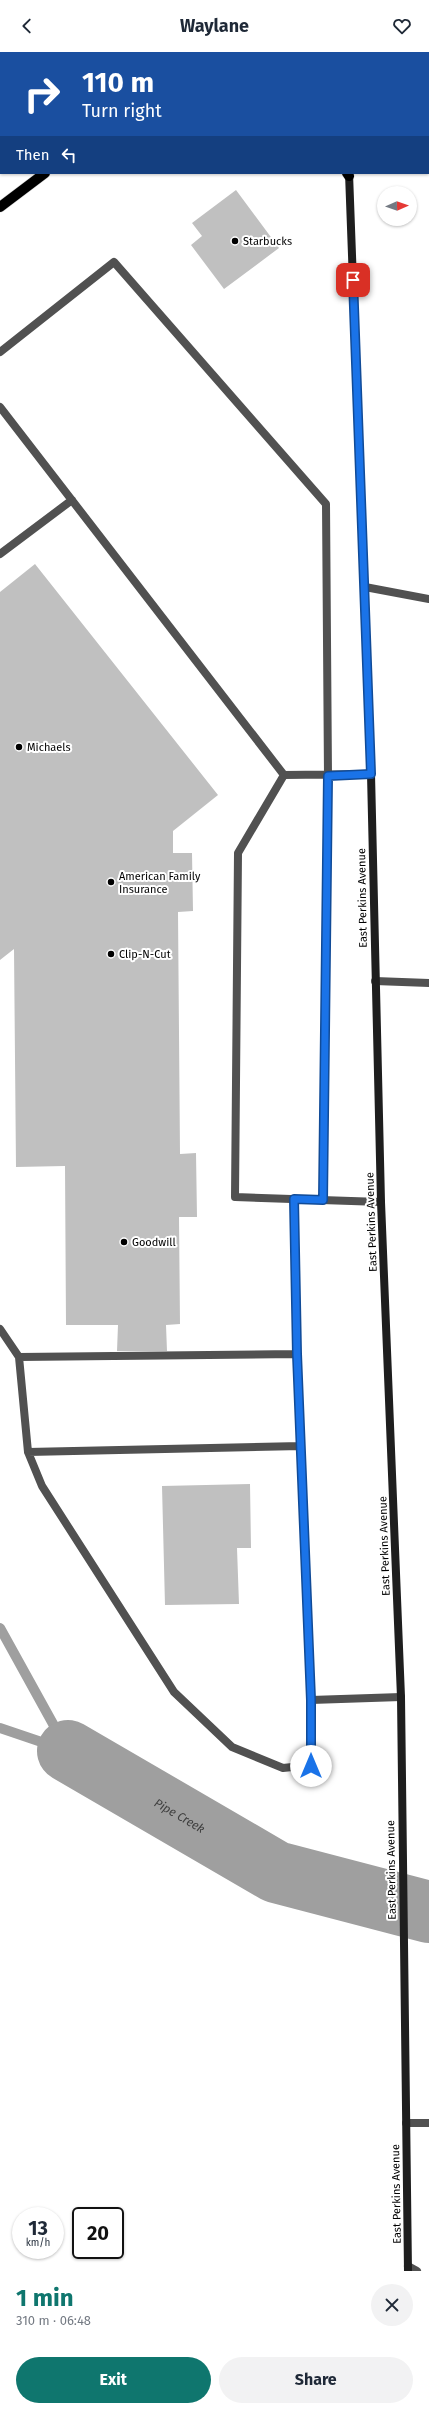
<!DOCTYPE html>
<html lang="en">
<head>
<meta charset="utf-8">
<style>
  :root { --surface:#fff; --page:#f2f2f3; --text:#1f2937; --muted:#747a83; --accent:#0f766e }
  body { margin:0; font-family:"Fira Sans",sans-serif; background:var(--page); color:var(--text); height:100vh; display:flex; flex-direction:column; font-size:15px; white-space:nowrap }
  * { box-sizing:border-box; margin:0 }
  p { font-size:13px; color:var(--muted) }
  .icon { flex:none; width:22px; height:22px; fill:none; stroke:currentColor; stroke-width:2; stroke-linecap:round; stroke-linejoin:round }
  .map { position:relative; height:2219px; overflow:hidden }
  .details { display:flex; flex-direction:column; background:var(--surface); flex:1 }
  .details>* { flex:none }
  .banner { position:absolute; left:0px; top:0px; width:429px; height:122px; box-shadow:0 1px 3px #0004; background:#1a4fa0; color:#fff; overflow:hidden }
  .needle { width:26px; rotate:88deg }
  .fabs { position:absolute; left:377px; top:134px; display:grid; gap:8px }
  .fabs a { display:grid; place-items:center; width:40px; height:40px; border-radius:50%; background:var(--surface); box-shadow:0 1px 3px #0004; font-size:20px }
  .speed { position:absolute; left:12px; top:2155px; display:flex; gap:8px; font-size:20px; font-weight:700; text-align:center }
  .speed>* { display:grid; place-content:center; width:52px; height:52px; border-radius:50%; background:var(--surface); box-shadow:0 1px 3px #0004; line-height:1 }
  .speed small { font-size:10px; font-weight:400 }
  .speed .limit { border:2px solid #111; border-radius:6px; background:#fff; color:#111 }
  .pin { position:absolute; display:grid; place-items:center; width:34px; height:34px; color:#fff; margin:-17px; border-radius:8px; box-shadow:0 2px 6px #0006 }
  .me { position:absolute; width:44px; margin:-22px; rotate:0deg; stroke-linejoin:round; filter:drop-shadow(0 0 3px #0008) }
  .turn { display:flex; align-items:center; gap:14px; height:84px; padding:0 16px; font-size:18px }
  .turn .icon { width:52px; height:52px; stroke-width:2.5 }
  .turn b { display:block; font-size:28px; line-height:34px }
  .then { display:flex; align-items:center; height:38px; padding:0 16px; background:#0003; gap:8px; font-size:15px }
  .round { display:grid; place-items:center; flex:none; width:42px; height:42px; border-radius:21px; background:var(--page) }
  .head { display:flex; align-items:center; justify-content:space-between; height:68px; padding:0 16px }
  h1 { font-size:24px; font-weight:700; line-height:30px; color:var(--accent) }
  .action { display:flex; gap:8px; margin-top:auto; padding:8px 16px }
  .action a { flex:1; height:46px; border-radius:24px; background:var(--accent); color:#fff; font-size:16px; font-weight:700; line-height:46px; text-align:center }
  .action a+a { background:var(--page); color:var(--text) }
  header { display:flex; justify-content:space-between; align-items:center; height:52px; padding:0 16px; background:var(--surface); font-size:18px; font-weight:700 }
  .map>svg:first-child { display:block }
  .lines { fill:none; stroke-linecap:round; stroke-linejoin:round }
  .stream { stroke:#9f9f9f; stroke-width:10 }
  .river { stroke:#9f9f9f; stroke-width:62 }
  .building { fill:#c0c0c0 }
  .primary-casing { stroke:#dbdbdb; stroke-width:11 }
  .path { stroke:#737373; stroke-width:2.5; stroke-dasharray:1 2; stroke-linecap:butt }
  .service { stroke:#515151; stroke-width:8 }
  .secondary { stroke:#1e1e1e; stroke-width:8 }
  .primary { stroke:#000; stroke-width:10 }
  .route-casing { stroke:#114b97; stroke-width:10 }
  .route { stroke:#1a73e8; stroke-width:7 }
  .poi-dot { fill:#000; stroke:#fff; stroke-width:1.5 }
  .labels { text-anchor:middle; stroke-width:4; stroke-linejoin:round; paint-order:stroke }
  .poi-label { font-size:11px; fill:#000; stroke:#fff; text-anchor:start }
  .street-label { font-size:11px; fill:#000; stroke:#fff }
  .water-label { font-size:12px; font-style:italic; fill:#404040; stroke:#fff }
</style>
</head>
<body>
<header><svg class="icon" aria-label="back" viewBox="0 0 24 24"><path d="M15 5l-7 7 7 7"/></svg>Waylane<svg class="icon" aria-label="heart" viewBox="0 0 24 24"><path d="M12 20l-8-8c-3-5 5-10 8-4 3-6 11-1 8 4z"/></svg></header>
<div class="map">
<svg width="429" height="2219" viewBox="0 0 429 2219">
  <rect width="100%" height="100%" fill="#fff"/>
  <g class="lines">
    <!-- stream -->
    <path class="stream" d="M0 1576 68 1699
      M0 1676 68 1699"/>
    <!-- river -->
    <path class="river" id="s1" d="M68 1699 276 1820 429 1860"/>
  </g>
  <!-- building -->
  <path class="building" d="M236 138 279 196 224 237 191 193 202 184 192 171Z
    M35 512 218 743 173 779V801H192L193 859 178 860 180 1102 196 1101 197 1165H179L180 1272 166 1273 167 1299H117L118 1273H66L65 1114 16 1115 14 897 0 908V540Z
    M250 1432 251 1496H237L239 1552 165 1553 162 1434Z"/>
  <g class="lines">
    <!-- primary casing -->
    <g class="primary-casing">
      <path id="primary" d="M194 1 196 0
        M347 121 349 124
        M0 155 45 121"/>
    </g>
    <!-- path -->
    <path class="path" d="M301 1 303 0"/>
    <!-- service -->
    <path class="service" d="M41 0 42 1
      M0 300 114 210 326 452 328 724 323 1148
      M0 355 284 723 371 722
      M0 502 72 448
      M365 535 429 547
      M284 723 238 801 235 1145 381 1150
      M375 929 429 931
      M294 1147 297 1302 311 1648 401 1645
      M0 1277 19 1305 297 1302
      M19 1305 28 1400 42 1434 174 1640 232 1695 283 1716 311 1713V1648
      M28 1400 301 1394
      M406 2071H429
      M408 2214 417 2219"/>
    <!-- secondary -->
    <path class="secondary" d="M343 0V1
      M349 121 371 722 381 1150 401 1645 408 2219"/>
    <!-- primary -->
    <use href="#primary" class="primary"/>
  </g>
  <g class="lines">
    <!-- route casing -->
    <g class="route-casing">
      <path id="route" d="M311 1714V1648L297 1302 294 1147 323 1148 328 724 371 722 353 228"/>
    </g>
    <!-- route -->
    <use href="#route" class="route"/>
  </g>
  <!-- markers -->
  <g class="poi-dot">
    <circle cx="235" cy="189" r="4"/>
    <circle cx="19" cy="695" r="4"/>
    <circle cx="111" cy="830" r="4"/>
    <circle cx="111" cy="902" r="4"/>
    <circle cx="124" cy="1190" r="4"/>
  </g>
  <g class="labels">
    <!-- poi labels -->
    <g class="poi-label">
      <text x="243" y="193">Starbucks</text>
      <text x="27" y="699">Michaels</text>
      <text x="119" y="828">American Family<tspan x="119" dy="13">Insurance</tspan></text>
      <text x="119" y="906">Clip-N-Cut</text>
      <text x="132" y="1194">Goodwill</text>
    </g>
    <!-- street labels -->
    <g class="street-label">
      <text transform="translate(362 846) rotate(-91)" y="4">East Perkins Avenue</text>
      <text transform="translate(371 1170) rotate(-92)" y="4">East Perkins Avenue</text>
      <text transform="translate(384 1494) rotate(-92)" y="4">East Perkins Avenue</text>
      <text transform="translate(391 1818) rotate(-91)" y="4">East Perkins Avenue</text>
      <text transform="translate(396 2142) rotate(-91)" y="4">East Perkins Avenue</text>
    </g>
    <!-- water labels -->
    <g class="water-label">
      <text dy="4" stroke="none"><textPath href="#s1" startOffset="129">Pipe Creek</textPath></text>
    </g>
  </g>
</svg>
<div class="fabs">
<a><svg class="needle" viewBox="-14 -14 28 28"><path d="M0-13l5 13h-10z" fill="#e53935"/><path d="M0 13l5-13h-10z" fill="#747a83"/></svg></a>
</div>
<div class="speed"><div>13<small>km/h</small></div><div class="limit">20</div></div>
<div class="pin" style="left:353px;top:228px;background:#d93025"><svg class="icon" aria-label="arrive" viewBox="0 0 24 24"><path d="M6 21V4h12l-3 4 3 4H6"/></svg></div>
<svg class="me" style="left:311px;top:1714px" viewBox="-20 -20 40 40"><circle r="19" fill="#fff"/><path d="M0-13L10 11 0 6-10 11z" fill="#1a73e8"/></svg>
<div class="banner">
<div class="turn"><svg class="icon" aria-label="right" viewBox="0 0 24 24"><path d="M7 20v-9h11M14 6l5 5-5 5"/></svg><div><b>110 m</b>Turn right</div></div>
<div class="then">Then<svg class="icon" aria-label="left" viewBox="0 0 24 24"><path d="M17 20v-9H6M10 6l-5 5 5 5"/></svg></div>
</div>
</div>
<section class="details">
<div class="head"><div><h1>1 min</h1><p>310 m · 06:48</p></div><a class="round"><svg class="icon" aria-label="close" viewBox="0 0 24 24"><path d="M6 6l12 12M18 6L6 18"/></svg></a></div>
<div class="action"><a>Exit</a><a>Share</a></div>
</section>
</body>
</html>
